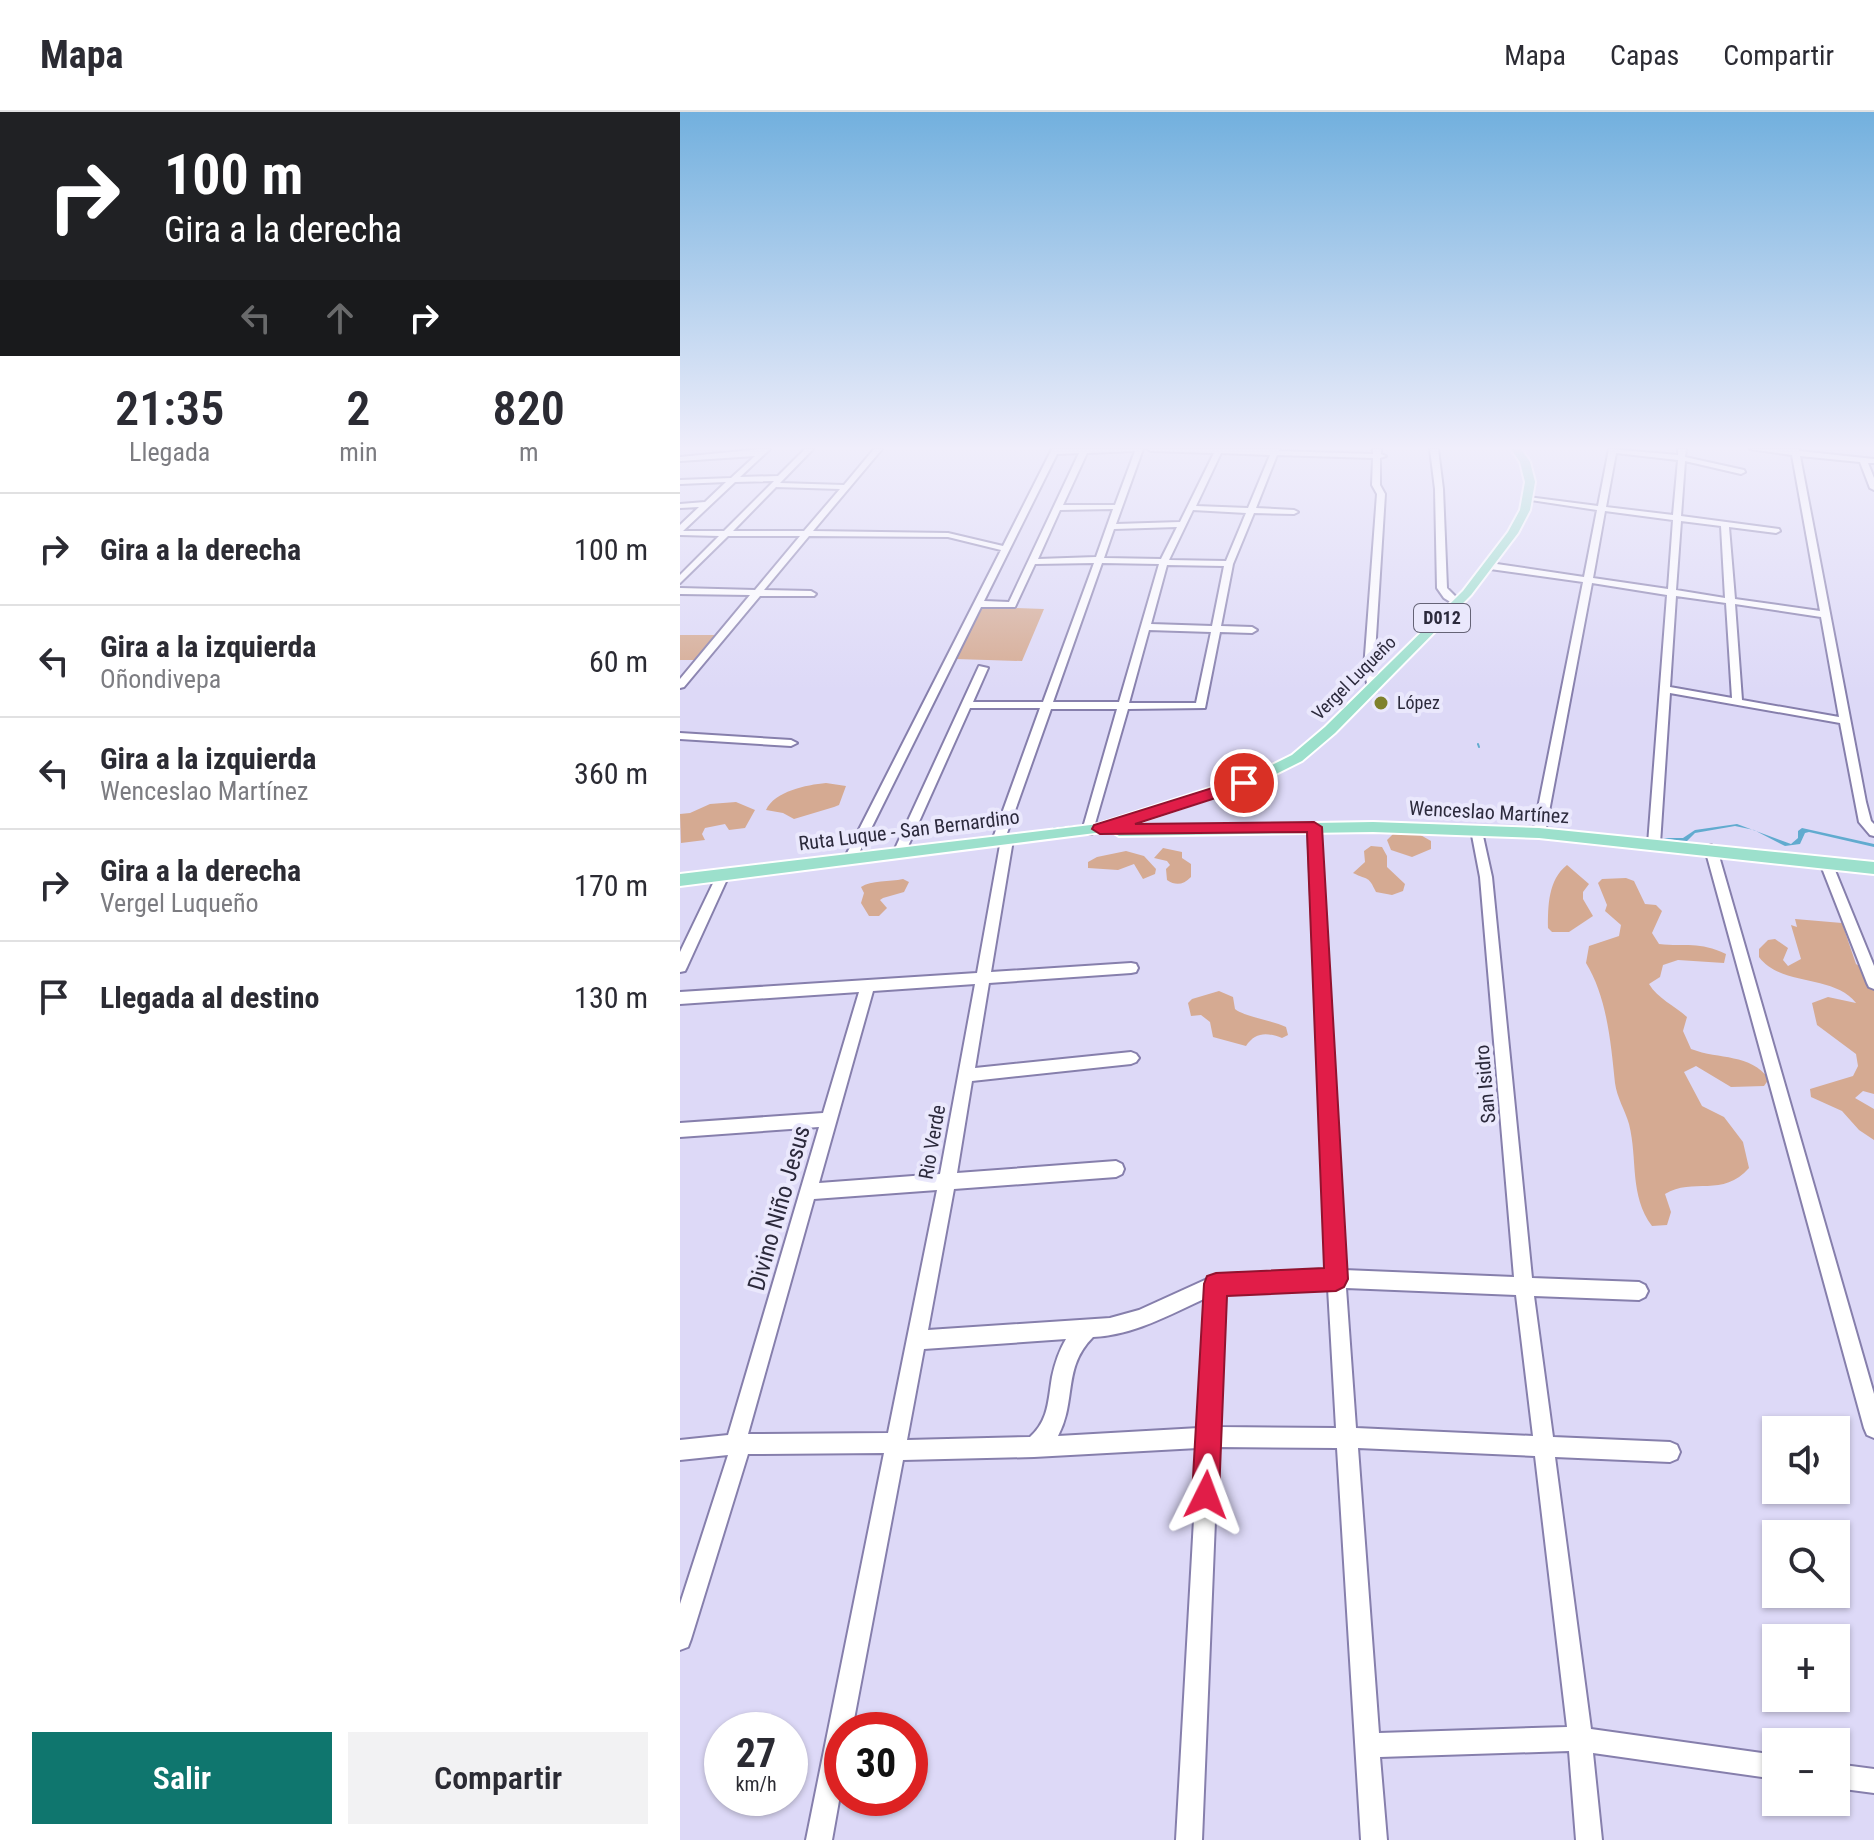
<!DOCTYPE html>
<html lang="es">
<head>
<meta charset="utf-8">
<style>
  :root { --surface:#fff; --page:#f2f2f3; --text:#2b2b33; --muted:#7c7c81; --line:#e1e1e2; --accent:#0f766e }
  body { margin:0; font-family:"Roboto Condensed",sans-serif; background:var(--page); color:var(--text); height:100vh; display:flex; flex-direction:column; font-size:30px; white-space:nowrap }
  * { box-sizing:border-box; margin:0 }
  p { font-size:26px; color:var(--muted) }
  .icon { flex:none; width:44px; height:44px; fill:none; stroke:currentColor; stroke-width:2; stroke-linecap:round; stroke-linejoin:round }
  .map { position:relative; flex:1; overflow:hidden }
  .side { display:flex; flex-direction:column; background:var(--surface); width:680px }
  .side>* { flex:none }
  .guide { background:#202124; color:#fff; overflow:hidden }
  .fabs { position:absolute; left:1082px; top:1304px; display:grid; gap:16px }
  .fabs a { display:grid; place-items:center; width:88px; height:88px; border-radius:0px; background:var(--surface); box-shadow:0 2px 6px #0004; font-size:40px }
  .speed { position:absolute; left:24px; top:1600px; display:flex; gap:16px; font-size:40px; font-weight:700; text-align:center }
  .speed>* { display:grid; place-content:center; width:104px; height:104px; border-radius:50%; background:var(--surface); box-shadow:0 2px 6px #0004; line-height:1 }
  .speed small { font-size:20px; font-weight:400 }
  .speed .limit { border:12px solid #d22; background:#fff; color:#111 }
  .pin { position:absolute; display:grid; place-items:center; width:68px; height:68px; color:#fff; margin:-34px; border:4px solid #fff; border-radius:50%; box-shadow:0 2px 8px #0007 }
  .me { position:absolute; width:88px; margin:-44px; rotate:3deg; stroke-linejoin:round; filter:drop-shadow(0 0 6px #0008) }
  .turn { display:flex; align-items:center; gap:28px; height:168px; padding:0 32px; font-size:36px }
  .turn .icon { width:104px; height:104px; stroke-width:2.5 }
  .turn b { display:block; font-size:56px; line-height:68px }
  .lanes { display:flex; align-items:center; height:76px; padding:0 32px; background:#0003; justify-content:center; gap:40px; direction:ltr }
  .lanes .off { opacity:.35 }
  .eta { display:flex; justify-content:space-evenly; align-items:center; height:136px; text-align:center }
  .eta b { font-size:48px; font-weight:600; line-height:56px }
  .action { display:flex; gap:16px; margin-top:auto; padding:16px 32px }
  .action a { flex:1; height:92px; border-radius:0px; background:var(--accent); color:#fff; font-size:32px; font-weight:600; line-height:92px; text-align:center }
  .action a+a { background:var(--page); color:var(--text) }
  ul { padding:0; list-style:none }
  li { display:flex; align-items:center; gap:24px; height:112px; padding:0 32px; border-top:2px solid var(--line) }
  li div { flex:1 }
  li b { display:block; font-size:30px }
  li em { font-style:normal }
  header { display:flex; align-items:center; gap:48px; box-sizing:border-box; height:112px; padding:0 40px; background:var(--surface); border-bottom:2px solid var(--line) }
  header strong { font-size:38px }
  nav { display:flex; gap:44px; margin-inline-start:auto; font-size:28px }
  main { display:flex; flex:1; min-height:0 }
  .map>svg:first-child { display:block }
  .green { fill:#d5aa92 }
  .water { fill:#61abcf }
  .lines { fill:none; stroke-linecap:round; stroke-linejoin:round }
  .stream-far1 { stroke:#61abcf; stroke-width:2 }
  .stream { stroke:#61abcf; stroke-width:3 }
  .minor-casing { stroke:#867fac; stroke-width:4 }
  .major-casing { stroke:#fff; stroke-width:4 }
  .minor { fill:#fff; fill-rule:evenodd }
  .major { fill:#9ce0cc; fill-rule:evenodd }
  .route { fill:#e11d48; stroke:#92132f; stroke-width:2 }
  .poi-dot { fill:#7f812b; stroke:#eae8fc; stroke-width:3 }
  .labels { text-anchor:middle; stroke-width:8; stroke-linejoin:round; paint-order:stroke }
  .shield { fill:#eae8fc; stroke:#656376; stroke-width:2 }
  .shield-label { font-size:18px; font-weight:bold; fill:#2c2a3c }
  .far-street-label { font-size:18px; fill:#2c2a3c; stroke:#eae8fc }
  .far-poi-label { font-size:18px; fill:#2c2a3c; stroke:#eae8fc; text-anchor:start }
  .street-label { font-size:20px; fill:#2c2a3c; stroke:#eae8fc }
  .near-street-label { font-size:24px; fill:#2c2a3c; stroke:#eae8fc }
</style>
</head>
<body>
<header>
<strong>Mapa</strong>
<nav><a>Mapa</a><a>Capas</a><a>Compartir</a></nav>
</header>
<main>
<section class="side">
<div class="guide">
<div class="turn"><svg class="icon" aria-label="right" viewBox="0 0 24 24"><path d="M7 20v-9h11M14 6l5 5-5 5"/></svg><div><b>100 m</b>Gira a la derecha</div></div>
<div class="lanes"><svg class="icon off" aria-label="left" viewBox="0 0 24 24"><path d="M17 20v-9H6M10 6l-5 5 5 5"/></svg><svg class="icon off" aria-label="ahead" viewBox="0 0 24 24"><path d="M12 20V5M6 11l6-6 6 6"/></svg><svg class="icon" aria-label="right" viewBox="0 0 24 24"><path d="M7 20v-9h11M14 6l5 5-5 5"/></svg></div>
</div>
<div class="eta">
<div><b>21:35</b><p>Llegada</p></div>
<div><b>2</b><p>min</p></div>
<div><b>820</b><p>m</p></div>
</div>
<ul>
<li><svg class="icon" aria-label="right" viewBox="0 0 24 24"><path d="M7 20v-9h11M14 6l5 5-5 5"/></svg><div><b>Gira a la derecha</b></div><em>100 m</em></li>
<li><svg class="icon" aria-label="left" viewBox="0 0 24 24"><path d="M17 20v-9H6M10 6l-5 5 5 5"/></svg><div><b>Gira a la izquierda</b><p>Oñondivepa</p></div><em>60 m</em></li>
<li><svg class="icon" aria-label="left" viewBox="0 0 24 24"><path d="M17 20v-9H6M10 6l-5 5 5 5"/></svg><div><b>Gira a la izquierda</b><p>Wenceslao Martínez</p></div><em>360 m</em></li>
<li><svg class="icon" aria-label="right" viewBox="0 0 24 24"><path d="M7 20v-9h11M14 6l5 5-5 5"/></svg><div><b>Gira a la derecha</b><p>Vergel Luqueño</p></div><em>170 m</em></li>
<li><svg class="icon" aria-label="arrive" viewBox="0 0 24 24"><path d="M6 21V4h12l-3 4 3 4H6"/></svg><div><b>Llegada al destino</b></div><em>130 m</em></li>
</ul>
<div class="action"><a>Salir</a><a>Compartir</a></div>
</section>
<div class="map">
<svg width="1194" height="1728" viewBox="0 0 1194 1728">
  <rect width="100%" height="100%" fill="#ddd9f7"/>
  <!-- green -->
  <path class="green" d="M303 495 364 497 342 549 276 547Z
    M0 523H36L16 548H0Z
    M146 671 166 674 159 693 154 695 114 707 103 701 86 698C95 679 126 673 146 671Z
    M56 690 75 698 65 716 49 718 45 712 25 716 22 722 25 728 1 731 0 702 10 701 30 692Z
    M725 721H737L751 729V737L732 745 711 738 707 728 713 722Z
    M691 734 702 735 707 744V755L725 772 723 779 712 783 696 780C688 763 689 769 673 761L685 750 684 739Z
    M483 736 502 740V746L511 752V765C503 773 496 774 487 768L486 757 490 753 487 749 474 746Z
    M446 739 464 744 476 757 475 762 463 767 454 752 438 758 408 756V750L417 745Z
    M887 753 909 772 903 780V787L913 804 889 820H872L868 816C868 794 868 768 887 753Z
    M946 766 954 769 965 792 976 793 982 799 972 821 979 832C1006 835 1019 829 1046 842L1044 851 998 848 983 853 980 865 969 872C978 887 994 893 1007 905L1003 919 1011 937C1040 948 1070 941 1089 967L1084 974 1051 975 1016 954 1004 960 1022 994 1044 1005 1063 1030 1069 1056C1043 1086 1013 1065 985 1082L991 1100 987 1113 972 1114C949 1083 958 1048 949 1012 945 998 937 986 935 971 931 932 927 885 906 851L909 834 939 824 941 813 925 799 927 793 918 771 922 767Z
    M223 767 229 770 224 780 203 786 200 788 207 796 199 804H189L181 791 184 781 181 775C191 768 210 770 223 767Z
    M1115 807 1162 811 1176 852 1194 864V982L1183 979 1175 986 1194 997V1028L1179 1018 1162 999 1131 985 1130 977 1173 964 1178 954 1176 942 1137 913 1132 891 1148 885 1176 891C1154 862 1101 875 1079 845V837L1088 828 1095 827 1108 836 1103 848 1108 854 1121 847 1111 813 1117 815Z
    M539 879 553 885 555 897C565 905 591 908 606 915L608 923 602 926C587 920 575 920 566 934L533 925 530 910 521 903 511 904 508 891 512 887Z"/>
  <!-- water -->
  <path class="water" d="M1057 712 1111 732 1118 726V719L1122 716 1194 732V735L1129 720 1125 721 1120 732 1105 734 1074 718 1055 714 1015 721 1006 730 983 726H1003L1015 718Z"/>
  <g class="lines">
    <!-- stream-far1 -->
    <path class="stream-far1" d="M798 632 799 635"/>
    <!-- stream -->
    <path class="stream" d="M374 717 403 714"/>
    <!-- minor casing -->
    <g class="minor-casing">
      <path id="minor" d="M82 337H90L60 365 98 364 125 337H133L100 371 164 373 194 337H202L133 419 268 421 323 434 372 337H463L436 412 500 410 534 341 471 339 467 337H600L599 339 693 342V337H701V342L706 344 700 346V373L705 382 694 557 698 576 697 578 693 579 688 576 684 557 697 382 692 373 693 346 597 343 576 396 614 398 618 400 614 402 574 401 553 452 541 514 572 515 577 518 572 521 540 520 525 596 448 597 412 722H404L402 719 437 597H371L326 724 331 725 333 728 311 860 451 851 456 852 458 856 456 860 451 861 309 871 295 956 451 940 456 942 459 946 456 950 451 952 292 969 277 1061 436 1049 442 1052 444 1057 442 1062 436 1065 274 1077 248 1218 430 1206 459 1198 536 1163 647 1158 628 715 634 711 640 715 664 1158 834 1165 800 765 791 718 797 714 801 715 812 765 852 1166 959 1170 965 1173 968 1179 965 1185 959 1188 854 1184 873 1325 990 1330 997 1333 1000 1340 997 1347 990 1350 875 1345 911 1617 1096 1643V1667L913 1641 922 1728H896L889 1639 700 1645 707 1728H681L657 1336 538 1335 522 1728H496L518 1336 354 1345 223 1348 172 1618H162V1672L152 1728H126L204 1341 68 1342 11 1527 8 1535 0 1538V1492L48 1343 0 1348V1328L48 1323 139 1015 0 1025V1011L143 1001 179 880 0 892V880L297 861 320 733 314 732 312 729 360 596H290L225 741 219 745 213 741 299 554 308 556 293 590H363L414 451 355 452 335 495H301L176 747 174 750H166L164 747 321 438 268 425 129 424 84 478 131 479 136 482 134 484H80L4 575 0 576V567L70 483 0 482V476L75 478 120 424H48L0 471V463L39 424 0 423V413L19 395 0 396V392L25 390 46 370 0 372V368L51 366 75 344 0 349V345ZM455 339 435 393H383L407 341ZM399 341 329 490 304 489 377 342ZM541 341 590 343 568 396 516 394ZM94 369 44 419H3L55 370ZM96 375 160 377 124 419H53ZM433 397 416 445 358 447 380 398ZM513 398 566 401 546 449 489 448ZM497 415 481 447 424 446 434 417ZM422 451 479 452 439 590H373ZM487 453 544 454 532 514 471 512ZM469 518 531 520 516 591H449ZM295 872 260 1062 139 1071 193 879ZM257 1078 208 1321 68 1322 134 1087ZM648 1176 656 1316 539 1315 545 1180ZM666 1176 836 1183 853 1324 676 1316ZM526 1186 519 1316 378 1324C397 1288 382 1256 413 1225 454 1223 489 1203 526 1186ZM386 1227C379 1239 375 1251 372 1265 368 1288 369 1308 350 1325L227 1328 244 1237ZM678 1336 855 1344 887 1615 699 1621Z
        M750 337H758L763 377 767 476 782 491 777 494 764 486 757 476 755 377Z
        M929 337 998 343V337H1006L1005 345 1064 358 1065 360 1061 362 1005 349 1001 404 1099 417 1100 419 1096 421 1049 415 1055 487 1140 499 1112 343 1070 337H1119V339L1194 347V351H1188L1194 366V378L1190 376 1180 350 1120 344 1186 690 1191 709 1194 712V724L1190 723 1179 710 1160 611 990 581 980 732 978 735H970L968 732 987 483 912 471 865 721 859 725 855 724 853 721 903 470 810 457 806 454 810 451 904 465 917 398 844 387 848 385 918 394ZM936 341 998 348 993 403 926 395ZM925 399 993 408 988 477 913 466ZM1001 409 1041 414 1045 486 996 478ZM996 484 1046 491 1052 586 990 575ZM1055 492 1141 505 1159 605 1062 588Z
        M0 621 111 628 117 631 111 634 0 627Z
        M1031 733 1037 737 1194 1282V1326L1187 1323 1184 1316 1025 737Z
        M1146 747 1152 751 1194 854V877L1189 875 1187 871 1140 751Z
        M43 759 49 763 7 855 5 859 0 860V840L37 763Z
        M1156 1652 1194 1657V1681L1156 1676Z"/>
    </g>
    <!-- major casing -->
    <g class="major-casing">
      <path id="major" d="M831 337H841L850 350 855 370 850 398 838 421 791 483 655 621 622 649 584 668 447 714 693 710 859 716 1194 750V762L859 726 693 720 439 724 431 719 0 774V762L419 712 574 662 612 643 645 615 783 479 828 420 840 398 845 370 840 350Z"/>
    </g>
    <!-- minor -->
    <use href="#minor" class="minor"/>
    <!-- major -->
    <use href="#major" class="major"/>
  </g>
  <!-- sky -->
  <linearGradient id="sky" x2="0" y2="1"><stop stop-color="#72b0de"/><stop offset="0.58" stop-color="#f0eefb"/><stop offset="1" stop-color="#f0eefb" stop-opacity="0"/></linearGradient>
  <rect width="1194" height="579" fill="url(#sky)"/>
  <!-- route -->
  <path class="route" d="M564 666 572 671 570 675 455 712 634 710 642 715 668 1167 664 1175 656 1179 547 1184 539 1383 535 1393 526 1396 516 1393 512 1383 524 1172 527 1164 536 1161 644 1156 627 720 420 722 412 717 414 713Z"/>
  <!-- markers -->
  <circle class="poi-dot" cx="701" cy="591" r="8"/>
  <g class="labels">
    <!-- shield labels -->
    <rect class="shield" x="734" y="492" width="56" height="28" rx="6"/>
    <g class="shield-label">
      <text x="762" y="512">D012</text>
    </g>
    <!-- far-street labels -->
    <g class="far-street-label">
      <text transform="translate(674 566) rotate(-45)" y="6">Vergel Luqueño</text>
    </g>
    <!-- far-poi labels -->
    <g class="far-poi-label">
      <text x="717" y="597">López</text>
    </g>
    <!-- street labels -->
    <g class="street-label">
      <text transform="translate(809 700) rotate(3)" y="7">Wenceslao Martínez</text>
      <text transform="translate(229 718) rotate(-7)" y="7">Ruta Luque - San Bernardino</text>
      <text transform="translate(805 972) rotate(-95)" y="7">San Isidro</text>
      <text transform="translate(252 1030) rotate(-80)" y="7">Rio Verde</text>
    </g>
    <!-- near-street labels -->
    <g class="near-street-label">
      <text transform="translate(99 1096) rotate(-74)" y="8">Divino Niño Jesus</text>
    </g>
  </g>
</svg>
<div class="fabs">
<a><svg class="icon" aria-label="sound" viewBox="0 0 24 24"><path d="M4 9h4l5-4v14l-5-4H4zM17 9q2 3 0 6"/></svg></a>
<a><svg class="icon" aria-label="search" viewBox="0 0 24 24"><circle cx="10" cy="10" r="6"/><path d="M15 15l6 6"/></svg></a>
<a>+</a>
<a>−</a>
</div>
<div class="speed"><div>27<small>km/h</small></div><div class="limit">30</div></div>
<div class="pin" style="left:564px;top:671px;background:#d93025"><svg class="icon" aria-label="arrive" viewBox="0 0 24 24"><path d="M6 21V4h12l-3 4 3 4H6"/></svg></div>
<svg class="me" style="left:526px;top:1383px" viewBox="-20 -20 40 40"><path d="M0-17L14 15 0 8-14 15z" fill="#e11d48" stroke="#fff" stroke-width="4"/></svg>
</div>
</main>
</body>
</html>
